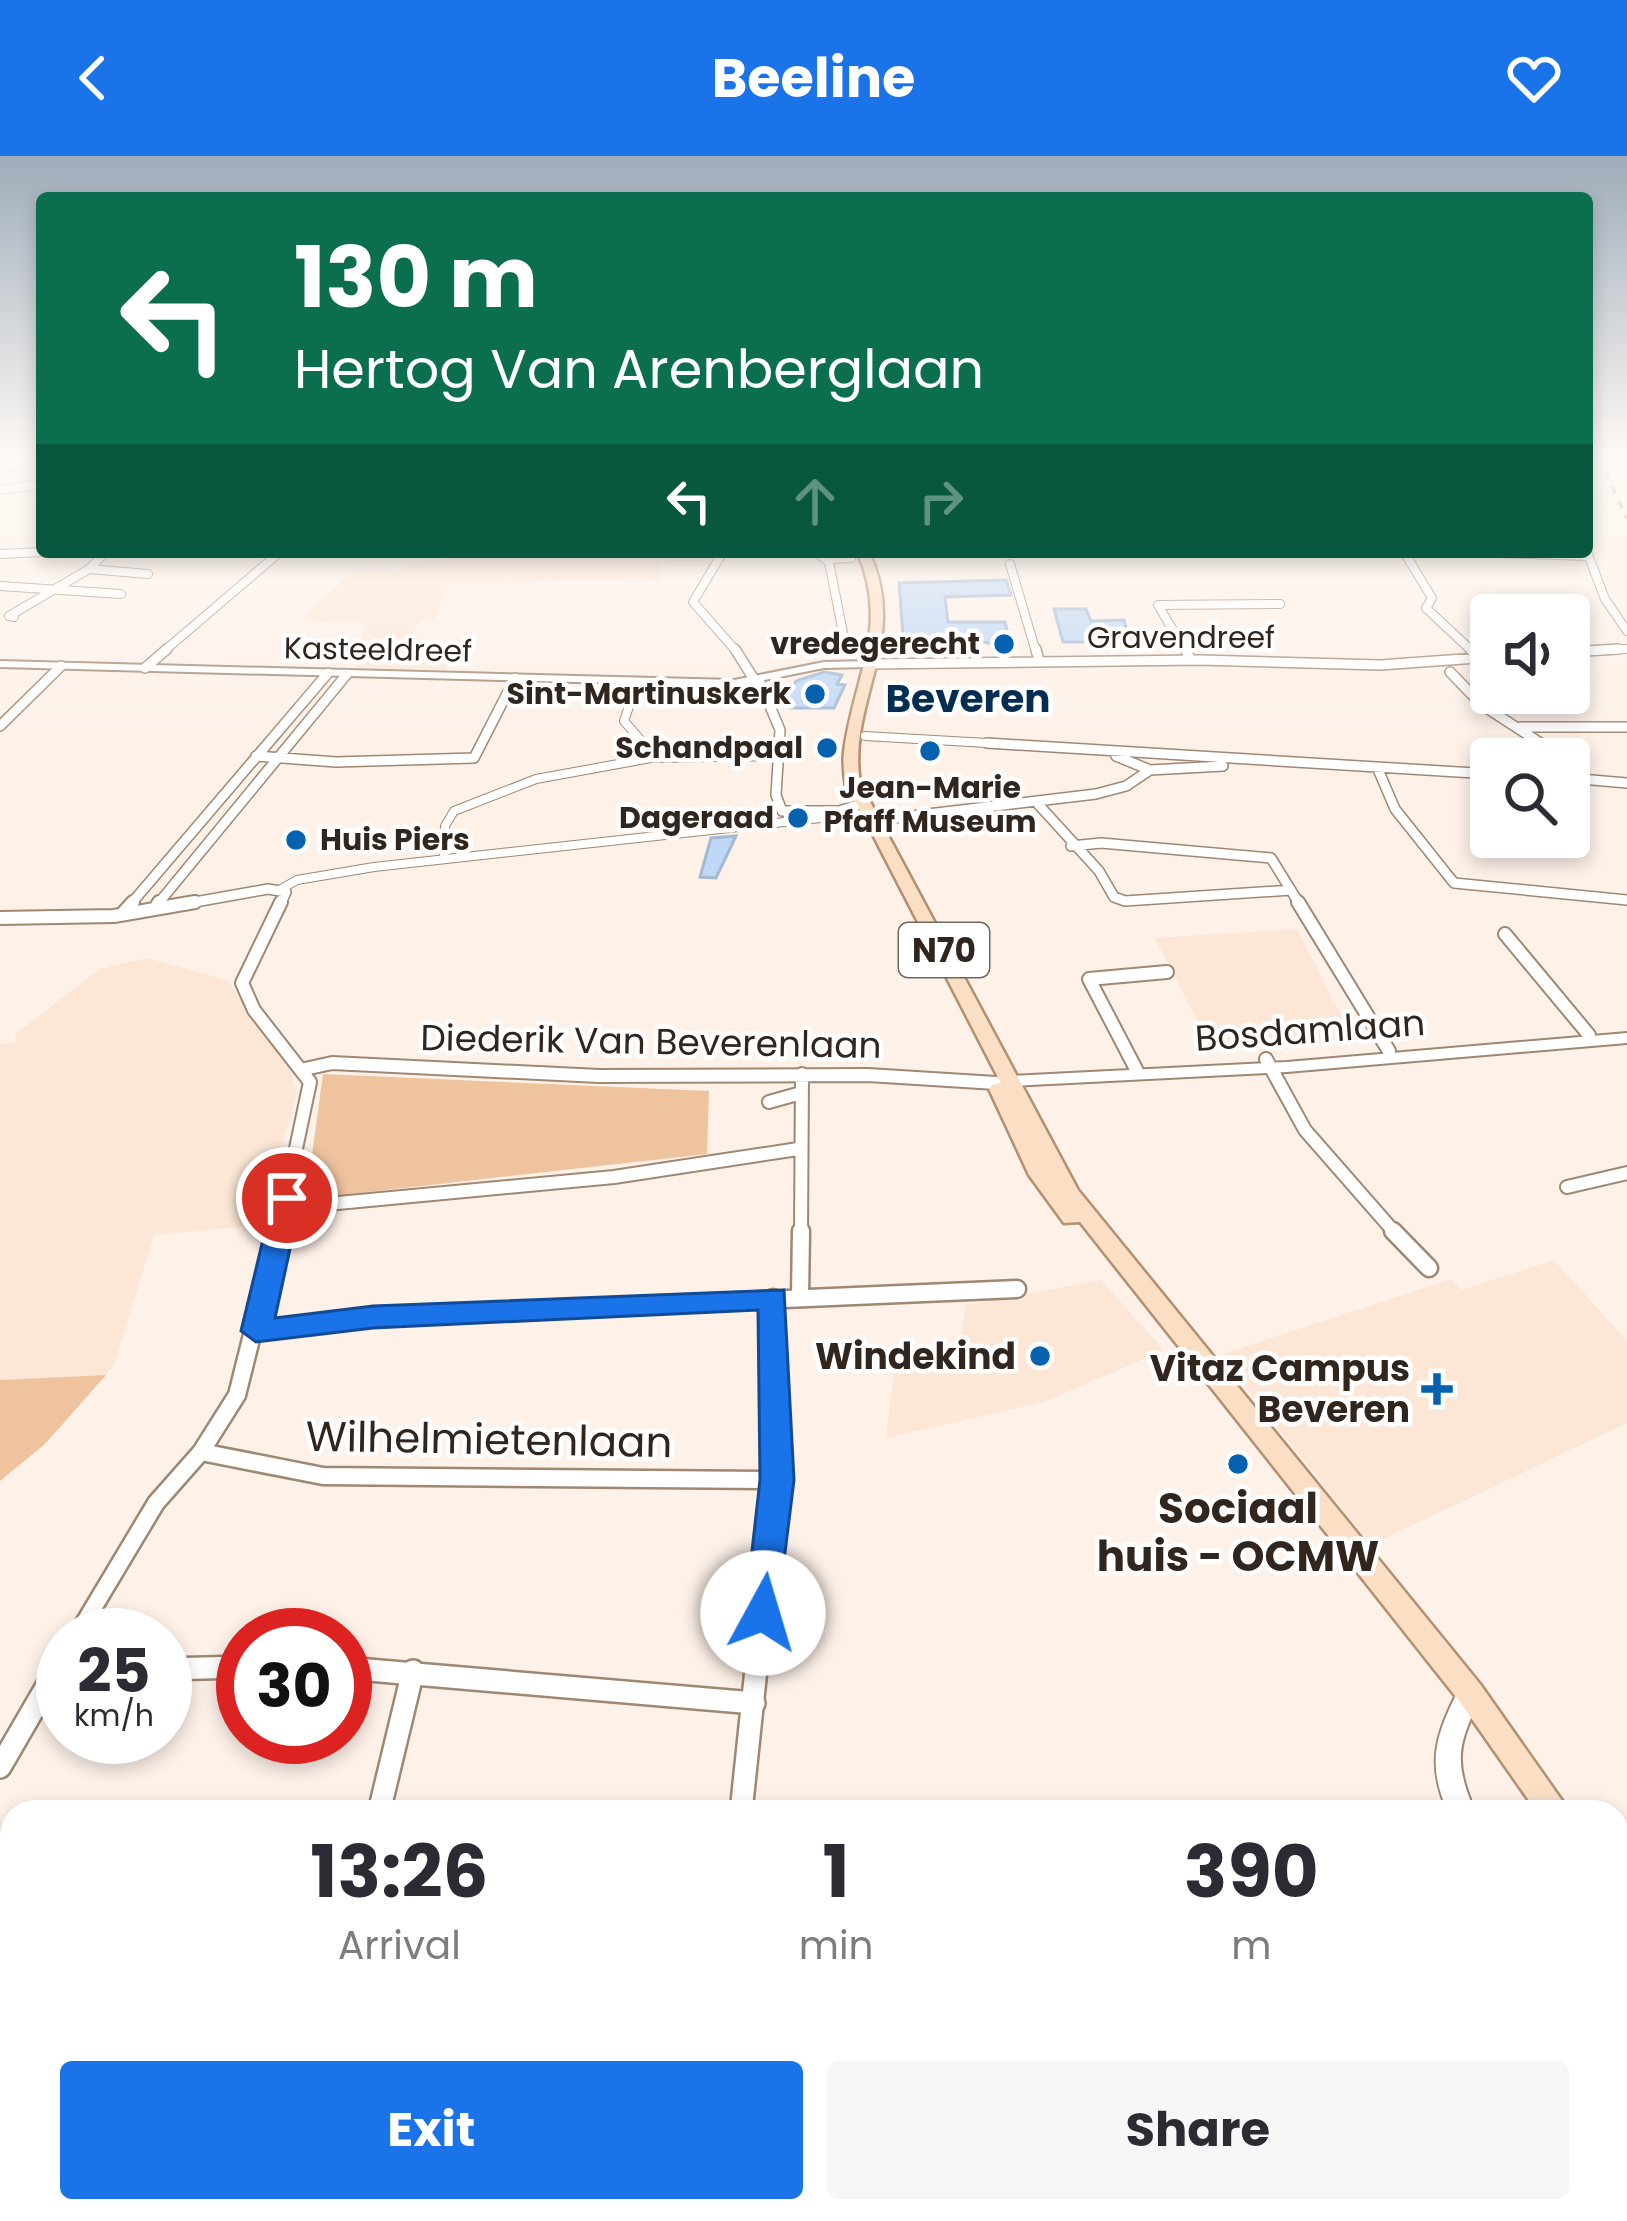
<!DOCTYPE html>
<html lang="en">
<head>
<meta charset="utf-8">
<style>
  :root { --surface:#fff; --page:#f7f7f7; --text:#2b2b33; --muted:#7c7c81; --accent:#1a73e8 }
  body { margin:0; font-family:Poppins,sans-serif; background:var(--page); color:var(--text); height:100vh; display:flex; flex-direction:column; font-size:45px; white-space:nowrap }
  * { box-sizing:border-box; margin:0 }
  p { font-size:39px; color:var(--muted) }
  .icon { flex:none; width:66px; height:66px; fill:none; stroke:currentColor; stroke-width:2; stroke-linecap:round; stroke-linejoin:round }
  .map { position:relative; flex:1; overflow:hidden }
  .sheet { position:absolute; left:0px; top:1644px; width:1629px; height:423px; display:flex; flex-direction:column; background:var(--surface); border-radius:36px 36px 0 0; box-shadow:0 6px 18px #0003 }
  .sheet>* { flex:none }
  .top-card { position:absolute; left:36px; top:36px; width:1557px; height:366px; border-radius:12px; box-shadow:0 6px 18px #0003; background:#0b6e4f; color:#fff; overflow:hidden }
  .buttons { position:absolute; left:1470px; top:438px; display:grid; gap:24px }
  .buttons a { display:grid; place-items:center; width:120px; height:120px; border-radius:12px; background:var(--surface); box-shadow:0 6px 18px #0003; font-size:60px }
  .speed { position:absolute; left:36px; top:1452px; display:flex; gap:24px; font-size:60px; font-weight:700; text-align:center }
  .speed>* { display:grid; place-content:center; width:156px; height:156px; border-radius:50%; background:var(--surface); box-shadow:0 6px 18px #0003; line-height:1 }
  .speed small { font-size:30px; font-weight:400 }
  .speed .limit { border:18px solid #d22; background:#fff; color:#111 }
  .pin { position:absolute; display:grid; place-items:center; width:102px; height:102px; color:#fff; margin:-51px; border:6px solid #fff; border-radius:50%; box-shadow:0 3px 12px #0007 }
  .me { position:absolute; width:132px; margin:-66px; rotate:6deg; stroke-linejoin:round; filter:drop-shadow(0 0 9px #0008) }
  .turn { display:flex; align-items:center; gap:42px; height:252px; padding:0 60px; font-size:54px }
  .turn .icon { width:156px; height:156px; stroke-width:2.5 }
  .turn b { display:block; font-size:84px; line-height:102px }
  .lanes { display:flex; align-items:center; height:114px; padding:0 60px; background:#0003; justify-content:center; gap:60px; direction:ltr }
  .lanes .off { opacity:.35 }
  .eta { display:flex; justify-content:space-evenly; align-items:center; height:204px; text-align:center }
  .eta b { font-size:72px; font-weight:700; line-height:84px }
  .button { display:flex; gap:24px; margin-top:auto; padding:24px 60px }
  .button a { flex:1; height:138px; border-radius:12px; background:var(--accent); color:#fff; font-size:48px; font-weight:700; line-height:138px; text-align:center }
  .button a+a { background:var(--page); color:var(--text) }
  header { display:flex; justify-content:space-between; align-items:center; height:156px; padding:0 60px; background:var(--accent); color:#fff; font-size:54px; font-weight:700 }
  .map>svg:first-child { display:block }
  .built { fill:#fce7d6 }
  .green { fill:#eec39e }
  .building { fill:#bfd8f6; stroke:#a4bad3; stroke-width:3 }
  .lines { fill:none; stroke-linecap:round; stroke-linejoin:round }
  .pedestrian-casing { stroke:#a08772; stroke-width:10 }
  .minor-far4-casing { stroke:#a08772; stroke-width:10 }
  .minor-far3-casing { stroke:#a08772; stroke-width:12 }
  .minor-far2-casing { stroke:#a08772; stroke-width:16 }
  .minor-far1-casing { stroke:#a08772; stroke-width:21 }
  .minor-casing { stroke:#a08772; stroke-width:26 }
  .tertiary-casing { stroke:#a08772; stroke-width:4 }
  .primary-casing { stroke:#b39071; stroke-width:5 }
  .pedestrian { stroke:#fff; stroke-width:8 }
  .minor-far4 { stroke:#fff; stroke-width:8 }
  .minor-far3 { stroke:#fff; stroke-width:9 }
  .minor-far2 { stroke:#fff; stroke-width:12 }
  .minor-far1 { stroke:#fff; stroke-width:16 }
  .minor { stroke:#fff; stroke-width:21 }
  .tertiary { fill:#fff; fill-rule:evenodd }
  .primary { fill:#fbdfc5; fill-rule:evenodd }
  .rail { stroke:#988d85; stroke-width:3; stroke-dasharray:8 8; stroke-linecap:butt }
  .route { fill:#1a73e8; stroke:#114b97; stroke-width:3 }
  .poi-dot { fill:#0661ae; stroke:#fff; stroke-width:4.5 }
  .labels { text-anchor:middle; stroke-width:9; stroke-linejoin:round; paint-order:stroke }
  .far-street-label { font-size:30px; fill:#30261e; stroke:#fff }
  .far-poi-label { font-size:30px; font-weight:bold; fill:#30261e; stroke:#fff; text-anchor:end }
  .shield { fill:#fff; stroke:#6e6762; stroke-width:3 }
  .shield-label { font-size:33px; font-weight:bold; fill:#30261e }
  .street-label { font-size:36px; fill:#30261e; stroke:#fff }
  .poi-label { font-size:36px; font-weight:bold; fill:#30261e; stroke:#fff; text-anchor:end }
  .far-district-label { font-size:39px; font-weight:bold; fill:#052c51; stroke:#fff }
  .near-street-label { font-size:42px; fill:#30261e; stroke:#fff }
  .near-poi-label { font-size:42px; font-weight:bold; fill:#30261e; stroke:#fff }
</style>
</head>
<body>
<header><svg class="icon" aria-label="back" viewBox="0 0 24 24"><path d="M15 5l-7 7 7 7"/></svg>Beeline<svg class="icon" aria-label="heart" viewBox="0 0 24 24"><path d="M12 20l-8-8c-3-5 5-10 8-4 3-6 11-1 8 4z"/></svg></header>
<div class="map">
<svg width="1627" height="2065" viewBox="0 0 1627 2065">
  <rect width="100%" height="100%" fill="#fdf1e8"/>
  <!-- built -->
  <path class="built" d="M450 396H720L714 410 660 409 659 423 449 428 434 464 421 463 410 482 427 483V490L435 492 458 493 446 514 355 512 369 493 406 491 411 483 361 484 367 467 301 464 355 413 401 415 409 407 446 403Z
    M1297 773 1354 884 1210 890 1155 782Z
    M147 802 227 824 289 911 297 938 258 1069 154 1079 115 1206 106 1219 0 1224V888L16 886 15 878 100 813Z
    M1554 1104 1627 1185V1267L1371 1389 1220 1199 1451 1123 1462 1134Z
    M1101 1124 1164 1194 1044 1246 886 1282 895 1205 959 1194 966 1149Z"/>
  <!-- green -->
  <path class="green" d="M323 918 709 935 707 998 306 1043Z
    M106 1219 45 1288 0 1325V1224Z"/>
  <!-- building -->
  <path class="building" d="M1006 424 1011 439 945 441 948 466H1005L1012 493 947 477 949 493H904L899 427Z
    M1054 453H1086L1091 465 1124 464 1130 486H1063Z
    M824 516 842 519 837 528 845 529 834 552H790L783 546 796 525Z
    M736 680 716 722 700 721 711 682Z"/>
  <g class="lines">
    <!-- pedestrian casing -->
    <g class="pedestrian-casing">
      <path id="pedestrian" d="M633 539 624 565 653 598
        M865 580 987 587
        M444 703 445 670 454 655 536 623 651 602 778 600
        M281 733 297 724 374 711 857 658"/>
    </g>
    <!-- minor-far4 casing -->
    <g class="minor-far4-casing">
      <path id="minor-far4" d="M4 302 8 311 42 305
        M0 334 42 328
        M723 396 693 446 737 496
        M816 396 829 406 846 492
        M1404 396 1432 442 1426 452 1473 496
        M1427 396H1437
        M1469 396 1587 400
        M1587 396 1605 443 1627 475
        M0 398 43 396
        M828 403 851 402 847 396
        M1010 408 1036 496
        M89 413 148 418
        M0 430 121 438
        M14 461 9 460 89 413 106 396
        M163 496 280 396
        M1186 496 1158 449 1280 448
        M1569 496 1627 493"/>
    </g>
    <!-- minor-far3 casing -->
    <g class="minor-far3-casing">
      <path id="minor-far3" d="M735 493 755 525
        M1036 493 1039 505
        M1185 493 1191 504
        M1470 493 1478 501
        M1569 496 1618 493
        M870 508 1200 504 1380 509 1491 501
        M145 512 167 493
        M1450 516 1482 549 1565 603
        M759 524 780 574 776 639 782 655H839L858 649
        M0 570 61 510
        M1521 571H1627
        M987 587 1491 618
        M256 600 336 606 474 602 515 522
        M1116 600 1150 614 1223 610
        M1377 611 1395 653 1454 727 1627 744
        M1569 622 1627 627
        M1038 648 1099 715 1114 741 1125 745 1291 734
        M877 664 1096 638 1126 630 1150 614
        M1071 690 1101 687 1271 702 1300 749
        M130 749 328 517
        M157 749 347 518
        M178 749 268 733 286 736 280 749"/>
    </g>
    <!-- minor-far2 casing -->
    <g class="minor-far2-casing">
      <path id="minor-far2" d="M1298 746 1389 895
        M156 751 159 746
        M123 757 133 746
        M0 762 114 760 195 746
        M1505 778 1589 879
        M1266 903 1305 974 1396 1078
        M305 913 332 907 599 920 868 919 996 927
        M1137 915 1089 823 1167 816
        M769 946 801 937
        M1567 1031 1627 1017
        M285 1052 614 1021 798 993
        M278 1078 310 926 254 854 242 827 281 746
        M801 1078 802 918"/>
    </g>
    <!-- minor-far1 casing -->
    <g class="minor-far1-casing">
      <path id="minor-far1" d="M1393 1075 1429 1112
        M800 1141 801 1075
        M257 1175 373 1161 1017 1133
        M201 1296 323 1320 777 1324
        M77 1479 156 1347 201 1296 237 1239 278 1075
        M757 1507 777 1324 773 1142"/>
    </g>
    <!-- minor casing -->
    <g class="minor-casing">
      <path id="minor" d="M345 1512 754 1547
        M165 1513 243 1511
        M0 1611 62 1504
        M379 1656 413 1515
        M741 1656 757 1504
        M700 2055 702 2065
        M935 2065 978 2055"/>
    </g>
    <!-- tertiary casing -->
    <g class="tertiary-casing">
      <path id="tertiary" d="M0 505 734 524 824 506 870 505 876 508 870 511 824 512 734 530 0 511Z
        M1627 877V887L1287 916 1011 930 1003 925 1011 920 1287 906Z
        M1470 1525 1479 1529 1482 1537C1459 1589 1452 1601 1475 1656H1448C1425 1606 1437 1576 1461 1529Z
        M1568 2055H1600L1602 2065H1570Z"/>
    </g>
    <!-- primary casing -->
    <g class="primary-casing">
      <path id="primary" d="M857 396H869C910 484 847 544 860 627L1078 1034 1480 1528 1570 1656H1537L1460 1546 1080 1066 1064 1067 1029 1019 989 933 992 929 1001 927 856 646 847 642C846 627 842 611 844 596 853 523 891 469 857 396Z
        M1617 1730 1627 1734V1777L1617 1773Z"/>
    </g>
    <!-- pedestrian -->
    <use href="#pedestrian" class="pedestrian"/>
    <!-- minor-far4 -->
    <use href="#minor-far4" class="minor-far4"/>
    <!-- minor-far3 -->
    <use href="#minor-far3" class="minor-far3"/>
    <!-- minor-far2 -->
    <use href="#minor-far2" class="minor-far2"/>
    <!-- minor-far1 -->
    <use href="#minor-far1" class="minor-far1"/>
    <!-- minor -->
    <use href="#minor" class="minor"/>
    <!-- tertiary -->
    <use href="#tertiary" class="tertiary"/>
    <!-- primary -->
    <use href="#primary" class="primary"/>
    <!-- rail -->
    <path class="rail" d="M1599 301 1627 363"/>
  </g>
  <!-- sky -->
  <linearGradient id="sky" x2="0" y2="1"><stop stop-color="#9facba"/><stop offset="0.51" stop-color="#fef9f5"/><stop offset="1" stop-color="#fef9f5" stop-opacity="0"/></linearGradient>
  <rect width="1627" height="591" fill="url(#sky)"/>
  <!-- route -->
  <path class="route" d="M287 1033 301 1042 275 1162 373 1150 784 1134 794 1324 776 1469 763 1473 751 1469 745 1457 760 1324 758 1154 373 1172 256 1186 241 1175 273 1042Z"/>
  <!-- markers -->
  <g class="poi-dot">
    <circle cx="1004" cy="488" r="12"/>
    <circle cx="815" cy="538" r="12"/>
    <circle cx="827" cy="592" r="12"/>
    <circle cx="930" cy="595" r="12"/>
    <circle cx="798" cy="662" r="12"/>
    <circle cx="296" cy="684" r="12"/>
    <circle cx="1040" cy="1200" r="12"/>
    <path d="M1431 1215h12v12h12v12h-12v12h-12v-12h-12v-12h12z"/>
    <circle cx="1238" cy="1308" r="12"/>
  </g>
  <g class="labels">
    <!-- far-street labels -->
    <g class="far-street-label">
      <text x="1181" y="492">Gravendreef</text>
      <text transform="translate(378 494) rotate(1)" y="10">Kasteeldreef</text>
    </g>
    <!-- far-poi labels -->
    <g class="far-poi-label">
      <text x="980" y="498">vredegerecht</text>
      <text x="791" y="548">Sint-Martinuskerk</text>
      <text x="803" y="602">Schandpaal</text>
      <text x="930" y="642" text-anchor="middle">Jean-Marie<tspan x="930" dy="34">Pfaff Museum</tspan></text>
      <text x="774" y="672">Dageraad</text>
      <text x="320" y="694" text-anchor="start">Huis Piers</text>
    </g>
    <!-- shield labels -->
    <rect class="shield" x="899" y="767" width="90" height="54" rx="9"/>
    <g class="shield-label">
      <text x="944" y="806">N70</text>
    </g>
    <!-- street labels -->
    <g class="street-label">
      <text transform="translate(1310 874) rotate(-4)" y="13">Bosdamlaan</text>
      <text transform="translate(651 885) rotate(1)" y="13">Diederik Van Beverenlaan</text>
    </g>
    <!-- poi labels -->
    <g class="poi-label">
      <text x="1016" y="1213">Windekind</text>
      <text x="1410" y="1225">Vitaz Campus<tspan x="1410" dy="41">Beveren</tspan></text>
    </g>
    <!-- far-district labels -->
    <g class="far-district-label">
      <text x="968" y="556">Beveren</text>
    </g>
    <!-- near-street labels -->
    <g class="near-street-label">
      <text transform="translate(489 1283) rotate(1)" y="15">Wilhelmietenlaan</text>
    </g>
    <!-- near-poi labels -->
    <g class="near-poi-label">
      <text x="1238" y="1367">Sociaal<tspan x="1238" dy="48">huis - OCMW</tspan></text>
    </g>
  </g>
</svg>
<div class="buttons">
<a><svg class="icon" aria-label="sound" viewBox="0 0 24 24"><path d="M4 9h4l5-4v14l-5-4H4zM17 9q2 3 0 6"/></svg></a>
<a><svg class="icon" aria-label="search" viewBox="0 0 24 24"><circle cx="10" cy="10" r="6"/><path d="M15 15l6 6"/></svg></a>
</div>
<div class="speed"><div>25<small>km/h</small></div><div class="limit">30</div></div>
<div class="pin" style="left:287px;top:1042px;background:#d93025"><svg class="icon" aria-label="arrive" viewBox="0 0 24 24"><path d="M6 21V4h12l-3 4 3 4H6"/></svg></div>
<svg class="me" style="left:763px;top:1457px" viewBox="-20 -20 40 40"><circle r="19" fill="#fff"/><path d="M0-13L10 11 0 6-10 11z" fill="#1a73e8"/></svg>
<div class="top-card">
<div class="turn"><svg class="icon" aria-label="left" viewBox="0 0 24 24"><path d="M17 20v-9H6M10 6l-5 5 5 5"/></svg><div><b>130 m</b>Hertog Van Arenberglaan</div></div>
<div class="lanes"><svg class="icon" aria-label="left" viewBox="0 0 24 24"><path d="M17 20v-9H6M10 6l-5 5 5 5"/></svg><svg class="icon off" aria-label="ahead" viewBox="0 0 24 24"><path d="M12 20V5M6 11l6-6 6 6"/></svg><svg class="icon off" aria-label="right" viewBox="0 0 24 24"><path d="M7 20v-9h11M14 6l5 5-5 5"/></svg></div>
</div>
<section class="sheet">
<div class="eta">
<div><b>13:26</b><p>Arrival</p></div>
<div><b>1</b><p>min</p></div>
<div><b>390</b><p>m</p></div>
</div>
<div class="button"><a>Exit</a><a>Share</a></div>
</section>
</div>
</body>
</html>
